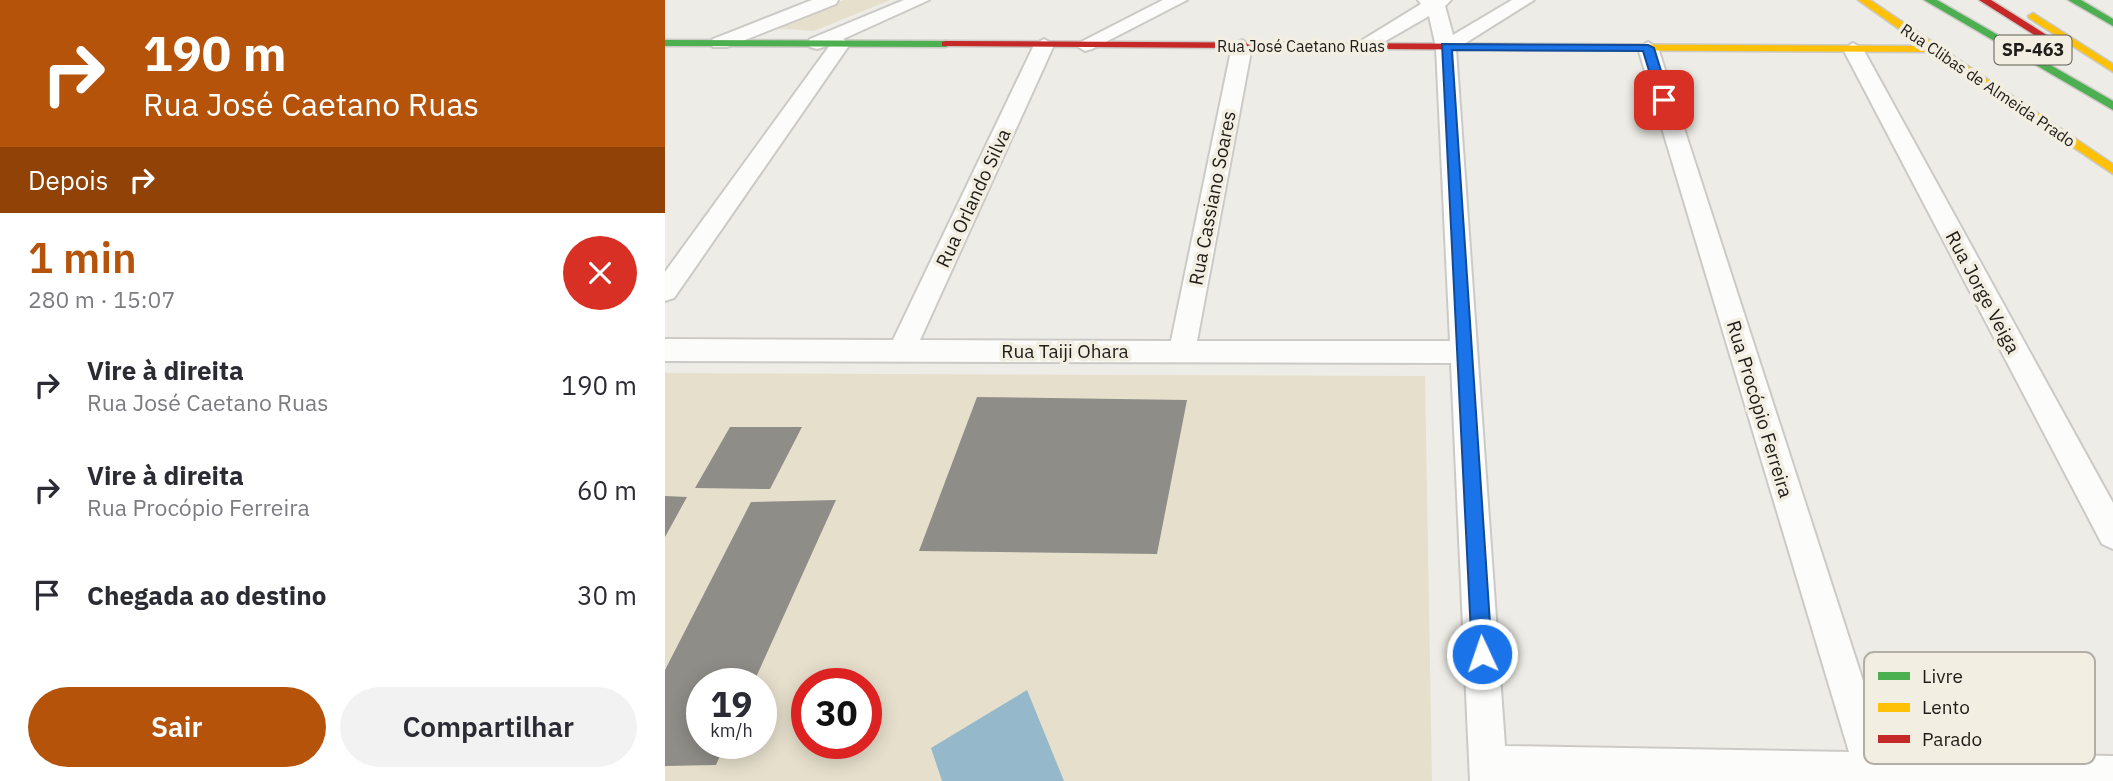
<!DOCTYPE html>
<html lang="pt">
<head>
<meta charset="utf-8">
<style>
  :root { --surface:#fff; --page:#f2f2f3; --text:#2b2b33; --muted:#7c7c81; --accent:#b45309 }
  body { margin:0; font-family:"IBM Plex Sans",sans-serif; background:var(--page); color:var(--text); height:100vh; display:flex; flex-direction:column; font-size:26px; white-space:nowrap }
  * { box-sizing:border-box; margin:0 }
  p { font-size:23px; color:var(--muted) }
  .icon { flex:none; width:38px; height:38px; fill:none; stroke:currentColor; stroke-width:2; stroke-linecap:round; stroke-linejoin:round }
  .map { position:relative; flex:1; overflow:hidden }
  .panel { display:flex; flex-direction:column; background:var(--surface); width:665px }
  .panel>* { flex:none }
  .hud { background:#b45309; color:#fff; overflow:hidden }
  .speed { position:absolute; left:21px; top:668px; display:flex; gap:14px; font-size:35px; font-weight:700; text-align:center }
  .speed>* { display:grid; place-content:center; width:91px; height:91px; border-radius:50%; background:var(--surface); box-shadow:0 4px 18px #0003; line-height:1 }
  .speed small { font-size:18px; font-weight:400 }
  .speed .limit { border:10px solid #d22; background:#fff; color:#111 }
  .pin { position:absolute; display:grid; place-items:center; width:60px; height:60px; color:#fff; margin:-30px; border-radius:14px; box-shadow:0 4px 10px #0006 }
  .me { position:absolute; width:77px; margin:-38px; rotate:357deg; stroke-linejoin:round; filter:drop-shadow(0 0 5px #0008) }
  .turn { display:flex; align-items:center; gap:24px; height:147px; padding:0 28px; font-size:32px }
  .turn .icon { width:91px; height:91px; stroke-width:2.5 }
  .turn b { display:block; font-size:49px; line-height:60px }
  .then { display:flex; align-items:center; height:66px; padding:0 28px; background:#0003; gap:14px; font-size:26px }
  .round { display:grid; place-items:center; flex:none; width:74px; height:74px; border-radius:37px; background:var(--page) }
  .headline { display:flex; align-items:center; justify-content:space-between; height:119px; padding:0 28px }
  h1 { font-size:42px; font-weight:600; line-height:52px; color:var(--accent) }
  .primary-button { display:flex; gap:14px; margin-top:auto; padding:14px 28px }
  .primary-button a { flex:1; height:80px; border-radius:42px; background:var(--accent); color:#fff; font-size:28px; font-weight:600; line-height:80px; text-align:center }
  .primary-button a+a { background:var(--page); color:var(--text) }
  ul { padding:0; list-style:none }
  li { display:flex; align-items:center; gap:21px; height:105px; padding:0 28px }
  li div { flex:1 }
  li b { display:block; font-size:26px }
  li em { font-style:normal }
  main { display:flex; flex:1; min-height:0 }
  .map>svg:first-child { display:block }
  .green { fill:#e6dfcc; fill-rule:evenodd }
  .water { fill:#95b8ca }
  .building { fill:#8f8d88 }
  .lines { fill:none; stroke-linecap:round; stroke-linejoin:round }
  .street-casing { stroke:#cccac6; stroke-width:4 }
  .fast-casing { stroke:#cccac6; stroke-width:3 }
  .slow-casing { stroke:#cccac6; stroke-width:3 }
  .jam-casing { stroke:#cccac6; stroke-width:3 }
  .street { fill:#fcfcfb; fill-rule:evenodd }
  .fast { fill:#4caf50; fill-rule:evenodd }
  .slow { fill:#ffc107; fill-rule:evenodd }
  .jam { fill:#c62828; fill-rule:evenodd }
  .route { fill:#1a73e8; stroke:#114b97; stroke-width:2 }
  .labels { text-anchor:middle; stroke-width:7; stroke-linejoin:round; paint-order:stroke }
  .far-street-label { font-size:16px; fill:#1f1d19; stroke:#f2eee2 }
  .shield { fill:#f2eee2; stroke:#5e5c55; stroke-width:2 }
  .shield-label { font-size:18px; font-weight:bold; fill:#1f1d19 }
  .street-label { font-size:19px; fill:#1f1d19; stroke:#f2eee2 }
  .key { fill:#f2eee2; stroke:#b3afa6; stroke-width:2 }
  .key-label { font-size:19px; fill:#1f1d19 }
</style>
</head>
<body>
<main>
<section class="panel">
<div class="hud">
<div class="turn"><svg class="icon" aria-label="right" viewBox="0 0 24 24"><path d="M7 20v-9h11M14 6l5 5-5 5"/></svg><div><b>190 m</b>Rua José Caetano Ruas</div></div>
<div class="then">Depois<svg class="icon" aria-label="right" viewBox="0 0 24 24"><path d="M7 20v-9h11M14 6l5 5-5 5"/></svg></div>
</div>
<div class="headline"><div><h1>1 min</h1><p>280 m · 15:07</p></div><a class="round" style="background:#d93025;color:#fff"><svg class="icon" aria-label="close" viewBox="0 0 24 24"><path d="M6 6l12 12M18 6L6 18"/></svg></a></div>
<ul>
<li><svg class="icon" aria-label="right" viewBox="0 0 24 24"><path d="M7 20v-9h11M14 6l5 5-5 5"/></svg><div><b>Vire à direita</b><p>Rua José Caetano Ruas</p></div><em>190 m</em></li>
<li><svg class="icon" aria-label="right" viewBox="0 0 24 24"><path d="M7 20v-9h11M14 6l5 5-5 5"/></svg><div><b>Vire à direita</b><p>Rua Procópio Ferreira</p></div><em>60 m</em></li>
<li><svg class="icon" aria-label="arrive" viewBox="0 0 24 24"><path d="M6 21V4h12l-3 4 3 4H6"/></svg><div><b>Chegada ao destino</b></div><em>30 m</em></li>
</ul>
<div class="primary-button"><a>Sair</a><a>Compartilhar</a></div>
</section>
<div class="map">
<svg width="1448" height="781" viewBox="0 0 1448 781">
  <rect width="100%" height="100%" fill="#eeece6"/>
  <!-- green -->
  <path class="green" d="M179 0H225L149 31 109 28Z
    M0 373 760 376 767 781H0ZM37 684H96V744H37ZM142 684H201V744H142Z"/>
  <!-- water -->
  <path class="water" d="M362 690 399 781H277L266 748Z"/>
  <!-- building -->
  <path class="building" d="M312 397 522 400 492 554 254 551Z
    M65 427H137L105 489 30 488Z
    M0 496 22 497 0 537Z
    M171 500 88 684H37V744H60L51 765 0 766V670L86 502Z"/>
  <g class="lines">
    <!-- street casing -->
    <g class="street-casing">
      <path id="street" d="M147 0H173L171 4 62 47H48L45 43 48 39Z
        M239 0H264L178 39 185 44 9 298 0 301V272L165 45 152 49 145 47 142 43 145 39Z
        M498 0H522L427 49 420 51 410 45Z
        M753 0H786L780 6 788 35 847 0H869L791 49 840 746 1184 752 973 48 983 42 993 48 1221 752 1448 756V781H805L786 363 0 361V339L228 340 369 45 379 39 389 45 255 340 506 341 567 46 577 40 587 46 532 341H785L771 47 764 16 703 51 696 53 686 47 756 4Z
        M1188 43 1198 49 1448 503V549L1437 544 1178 49Z"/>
    </g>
    <!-- fast casing -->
    <g class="fast-casing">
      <path id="fast" d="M1259 0H1272L1448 101V110Z
        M1403 0H1416L1448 19V26Z
        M0 40 281 41 286 44 281 47 0 46Z"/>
    </g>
    <!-- slow casing -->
    <g class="slow-casing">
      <path id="slow" d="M1193 0H1205L1448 164V174L1267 52 877 50 871 47 877 44 1258 46Z
        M1368 13 1448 64V72L1364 18 1363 16Z"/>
    </g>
    <!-- jam casing -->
    <g class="jam-casing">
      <path id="jam" d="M1314 0H1326L1391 41 1382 43Z
        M281 41 877 44 883 47 877 50 277 46V42Z"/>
    </g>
    <!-- street -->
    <use href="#street" class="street"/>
    <!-- fast -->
    <use href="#fast" class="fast"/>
    <!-- slow -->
    <use href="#slow" class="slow"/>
    <!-- jam -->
    <use href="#jam" class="jam"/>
  </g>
  <!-- route -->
  <path class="route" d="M777 44 983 45 989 48 1005 100 999 103 993 100 978 51 787 50 827 654 824 661 817 664 810 661 807 654Z"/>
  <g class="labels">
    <!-- far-street labels -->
    <g class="far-street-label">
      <text x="636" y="52">Rua José Caetano Ruas</text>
      <text transform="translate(1323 85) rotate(34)" y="6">Rua Clibas de Almeida Prado</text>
    </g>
    <!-- shield labels -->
    <rect class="shield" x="1329.5" y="35.5" width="77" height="29" rx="5"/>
    <g class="shield-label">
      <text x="1368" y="56">SP-463</text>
    </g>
    <!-- street labels -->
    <g class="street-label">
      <text transform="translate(308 198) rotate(-65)" y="7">Rua Orlando Silva</text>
      <text transform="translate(547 198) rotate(-79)" y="7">Rua Cassiano Soares</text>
      <text transform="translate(1318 292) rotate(62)" y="7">Rua Jorge Veiga</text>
      <text x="400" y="358">Rua Taiji Ohara</text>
      <text transform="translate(1095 409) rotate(73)" y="7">Rua Procópio Ferreira</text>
    </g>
  </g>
  <!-- legend -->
  <rect x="1199" y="652" width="231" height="112" rx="10" class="key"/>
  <rect x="1213" y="672" width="32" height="8" fill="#4caf50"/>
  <rect x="1213" y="703" width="32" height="9" fill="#ffc107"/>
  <rect x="1213" y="735" width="32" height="8" fill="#c62828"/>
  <g class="key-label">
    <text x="1257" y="683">Livre</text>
    <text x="1257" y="714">Lento</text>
    <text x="1257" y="746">Parado</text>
  </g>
</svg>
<div class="speed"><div>19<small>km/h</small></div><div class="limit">30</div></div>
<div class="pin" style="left:999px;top:100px;background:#d93025"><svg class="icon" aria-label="arrive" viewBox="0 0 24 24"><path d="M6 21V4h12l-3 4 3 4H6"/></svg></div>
<svg class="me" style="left:817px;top:654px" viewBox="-20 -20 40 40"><circle r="17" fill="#1a73e8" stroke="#fff" stroke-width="3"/><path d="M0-11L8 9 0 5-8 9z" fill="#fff"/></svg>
</div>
</main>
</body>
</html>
